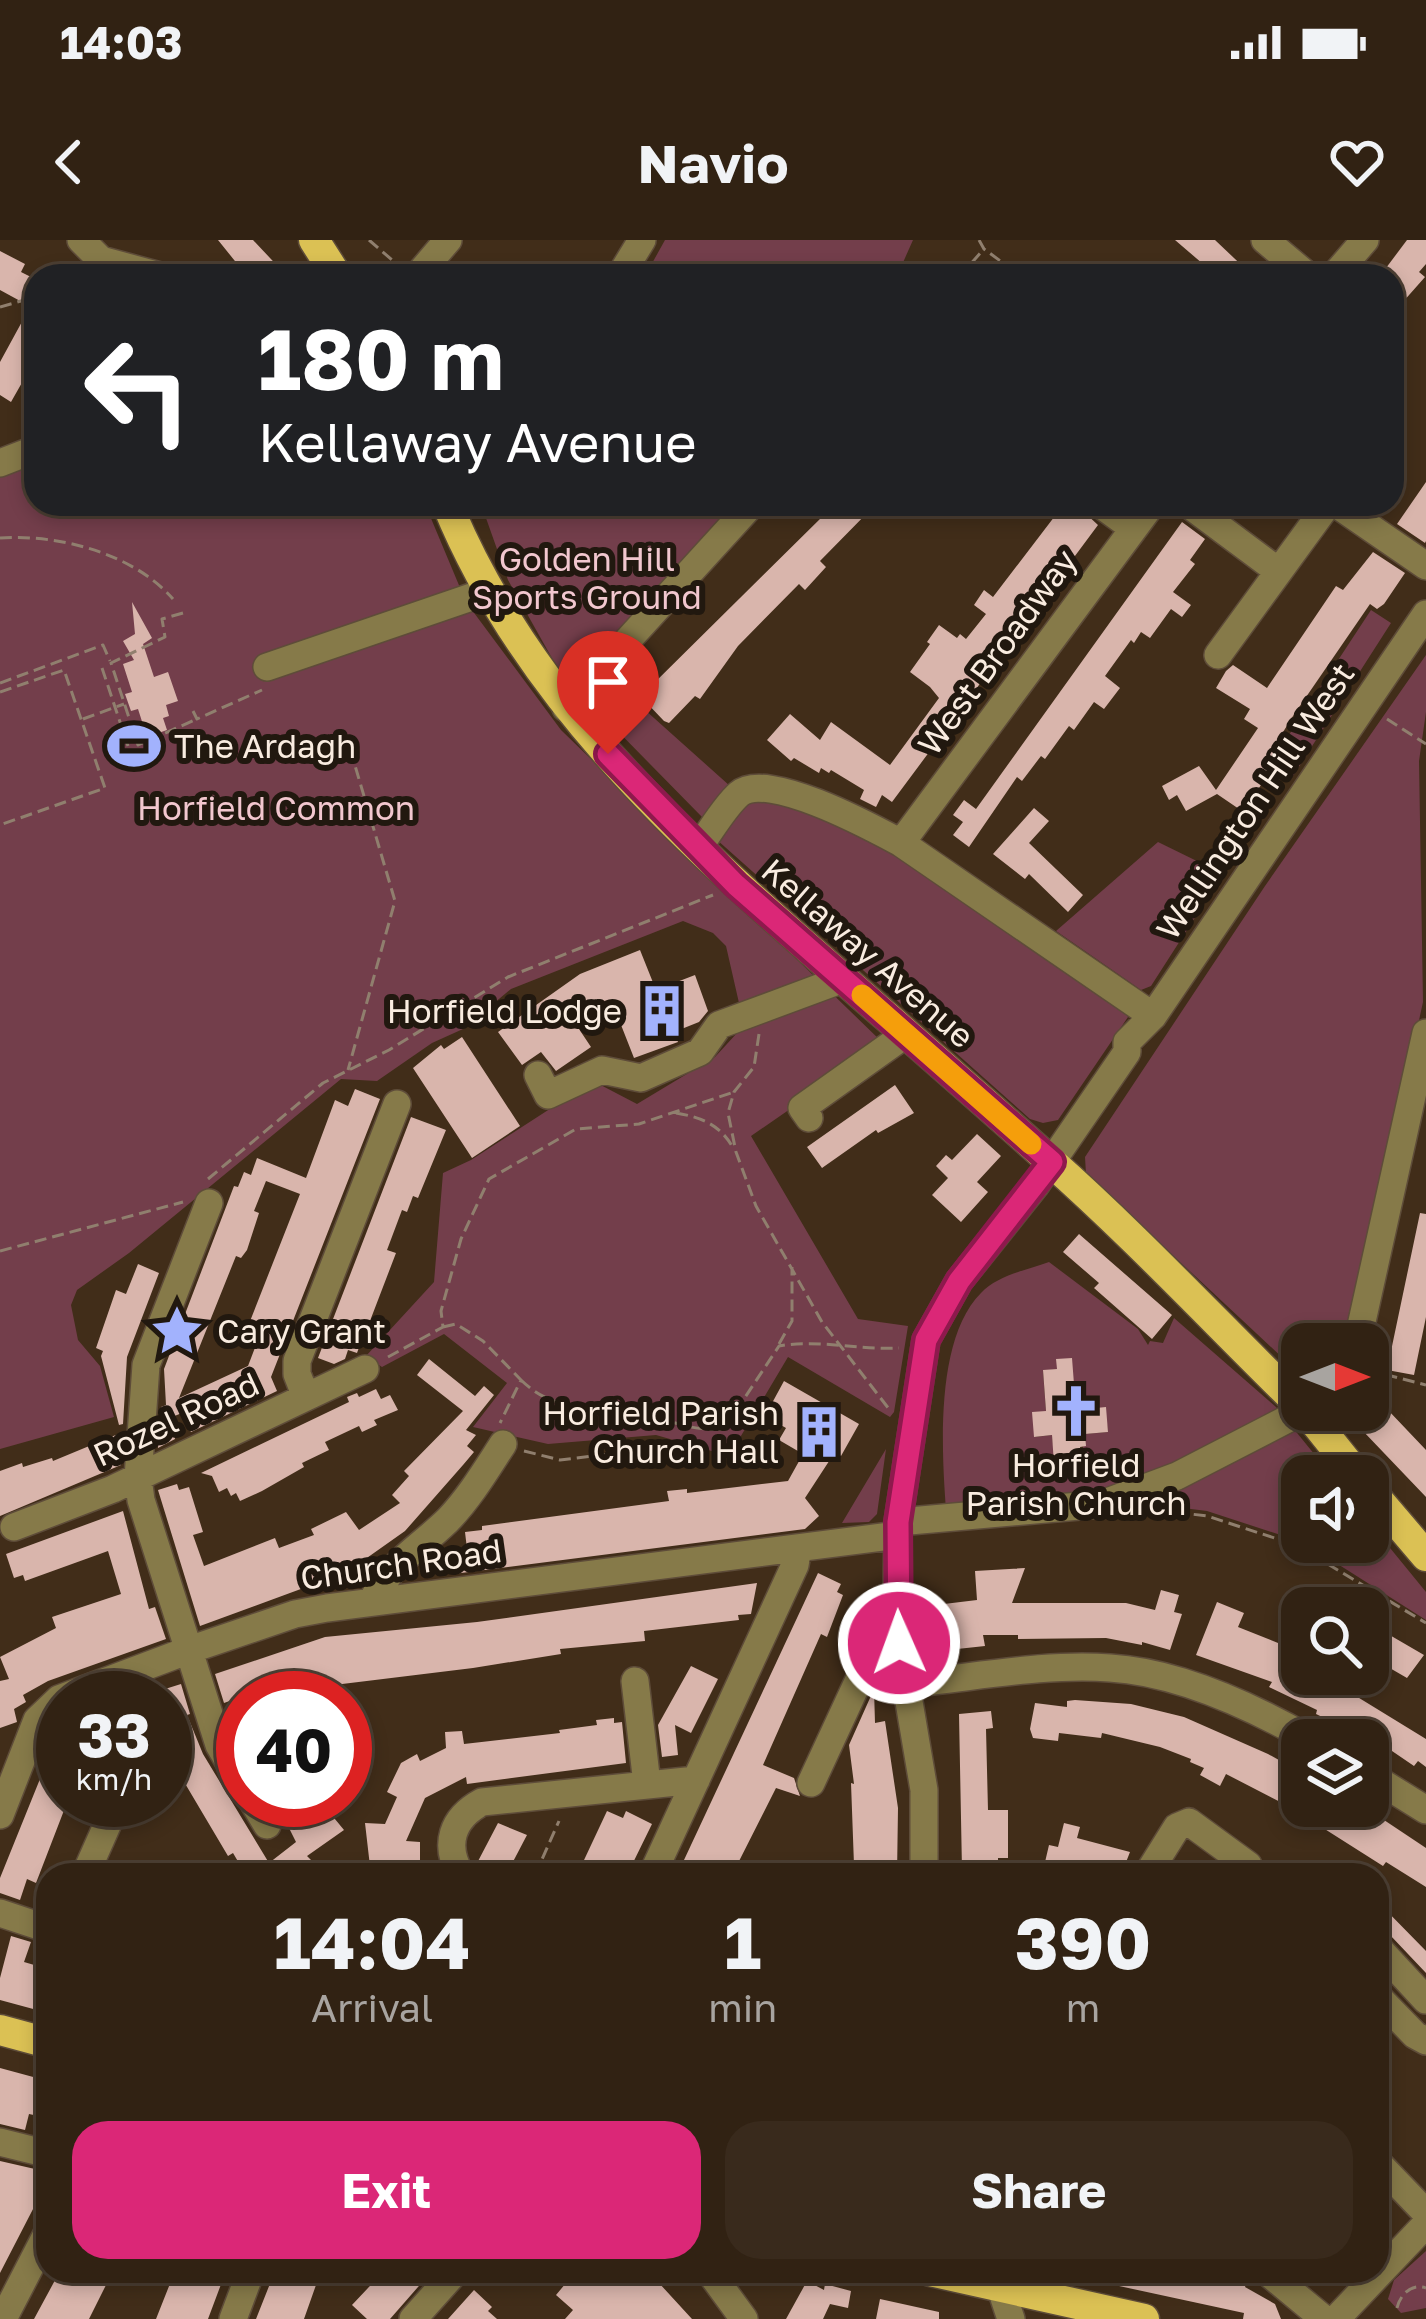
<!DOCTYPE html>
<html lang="en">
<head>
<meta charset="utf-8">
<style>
  :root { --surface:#312213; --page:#392a1c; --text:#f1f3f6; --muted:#a8a4a0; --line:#4c3f33; --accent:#db2777 }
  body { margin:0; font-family:"Golos Text",sans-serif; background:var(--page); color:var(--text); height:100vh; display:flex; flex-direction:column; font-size:45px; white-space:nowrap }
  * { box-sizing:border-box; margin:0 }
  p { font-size:39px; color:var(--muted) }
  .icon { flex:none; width:66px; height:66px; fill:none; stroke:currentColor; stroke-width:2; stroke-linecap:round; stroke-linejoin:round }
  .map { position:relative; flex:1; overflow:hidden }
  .details { position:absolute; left:36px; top:1623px; width:1353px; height:420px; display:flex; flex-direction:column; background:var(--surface); border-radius:36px; box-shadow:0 6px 18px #0003,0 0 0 3px var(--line) }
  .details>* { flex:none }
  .guide { position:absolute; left:24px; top:24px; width:1380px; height:252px; border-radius:36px; box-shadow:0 6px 18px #0003,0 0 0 3px var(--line); background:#202124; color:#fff; overflow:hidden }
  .needle { width:78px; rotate:90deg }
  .fabs { position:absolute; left:1281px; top:1083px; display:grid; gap:24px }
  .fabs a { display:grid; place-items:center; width:108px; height:108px; border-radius:24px; background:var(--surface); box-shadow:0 6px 18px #0003,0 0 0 3px var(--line); font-size:60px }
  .speed { position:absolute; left:36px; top:1431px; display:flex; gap:24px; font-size:60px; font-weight:700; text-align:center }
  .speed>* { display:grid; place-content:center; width:156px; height:156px; border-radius:50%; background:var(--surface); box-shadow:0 6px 18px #0003,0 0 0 3px var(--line); line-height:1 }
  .speed small { font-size:30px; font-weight:400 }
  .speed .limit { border:18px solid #d22; background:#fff; color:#111 }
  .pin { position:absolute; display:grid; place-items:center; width:102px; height:102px; color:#fff; margin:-123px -51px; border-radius:50% 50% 50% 0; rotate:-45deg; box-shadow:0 0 12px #0007 }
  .pin .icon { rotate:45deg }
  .me { position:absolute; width:132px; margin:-66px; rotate:358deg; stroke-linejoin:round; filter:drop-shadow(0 0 9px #0008) }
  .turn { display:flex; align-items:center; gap:42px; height:252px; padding:0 36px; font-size:54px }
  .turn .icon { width:156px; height:156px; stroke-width:2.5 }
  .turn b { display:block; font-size:84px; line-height:102px }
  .eta { display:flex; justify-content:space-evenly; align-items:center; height:204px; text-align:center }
  .eta b { font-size:72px; font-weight:700; line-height:84px }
  .primary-button { display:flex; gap:24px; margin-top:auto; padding:24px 36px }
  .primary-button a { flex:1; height:138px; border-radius:36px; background:var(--accent); color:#fff; font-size:48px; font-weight:700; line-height:138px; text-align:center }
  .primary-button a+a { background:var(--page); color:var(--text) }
  .status { display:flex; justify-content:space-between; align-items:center; height:84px; padding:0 60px; background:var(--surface); direction:ltr }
  .status svg { height:33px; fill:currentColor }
  header { display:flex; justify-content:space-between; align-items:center; height:156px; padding:0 36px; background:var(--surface); font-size:54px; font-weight:700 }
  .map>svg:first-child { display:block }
  .green { fill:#733e4b; fill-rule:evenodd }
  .building { fill:#d9b5ac; fill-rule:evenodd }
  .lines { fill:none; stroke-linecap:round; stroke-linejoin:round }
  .minor-casing { stroke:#5e4c39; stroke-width:30 }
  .major-casing { stroke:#5e4c39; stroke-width:33 }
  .path { stroke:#907f6e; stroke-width:3; stroke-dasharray:12 6; stroke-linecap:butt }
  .minor { stroke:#867a49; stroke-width:27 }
  .major { stroke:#dbc154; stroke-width:30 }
  .route-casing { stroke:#8e194d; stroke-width:30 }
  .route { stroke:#db2777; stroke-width:21 }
  .slow { stroke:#f59e0b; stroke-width:21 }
  .labels { text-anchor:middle; stroke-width:12; stroke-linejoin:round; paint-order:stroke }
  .park-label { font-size:33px; fill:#f2c7cf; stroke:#21180f }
  .street-label { font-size:33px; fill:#f9ece0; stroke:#21180f }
  .poi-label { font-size:33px; fill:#f9ece0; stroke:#21180f; text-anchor:start }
</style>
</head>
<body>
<div class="status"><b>14:03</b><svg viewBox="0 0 49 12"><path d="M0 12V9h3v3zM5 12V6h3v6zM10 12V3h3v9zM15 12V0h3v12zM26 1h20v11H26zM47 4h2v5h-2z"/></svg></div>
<header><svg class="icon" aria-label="back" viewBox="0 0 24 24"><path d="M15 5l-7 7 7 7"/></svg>Navio<svg class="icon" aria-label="heart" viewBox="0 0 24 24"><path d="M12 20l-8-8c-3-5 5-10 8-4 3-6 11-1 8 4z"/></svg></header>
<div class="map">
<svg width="1426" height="2079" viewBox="0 0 1426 2079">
  <rect width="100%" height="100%" fill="#412d19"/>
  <!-- green -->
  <path class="green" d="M665 0H913L897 36H645Z
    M36 195V264H425L466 362 561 490 884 804 751 896 858 1079 908 1086 894 1172 890 1177 788 1117 729 1216 656 1195 548 1204 473 1187 507 1143 444 1094 382 1127 366 1116 434 1042 443 933 471 920 593 841 637 864 715 817 737 793 735 771 739 763 726 706 713 693 683 681 511 749 463 789 432 803 377 841 341 839 129 1013 77 1050 71 1065 78 1100 100 1126 114 1177 0 1209V209Z
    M481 264H752L579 438 562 436 508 340Z
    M1371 370 1391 383 1291 539 1282 534 1292 506 1285 501Z
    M1426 415V472L1419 521 1423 762 1348 1104H1302V1136L1086 934 1085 917 1265 646Z
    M616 435V444L730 546 702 577 596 469 597 458Z
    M768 557 878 600 1125 769 1128 777 1058 880 1043 883 1030 879 716 599 745 564Z
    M1158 602 1205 625 1223 613 1230 623 1151 746 1141 750 1056 691Z
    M1049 1022 1138 1089 1148 1105 1150 1101 1163 1103 1174 1078 1276 1167 1332 1236H1302V1302L1207 1271 1143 1263 947 1282C942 1220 933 1101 981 1053 998 1035 1027 1030 1049 1022ZM1071 1118 1076 1170 1105 1168 1108 1192 1085 1194 1081 1222 1055 1224 1052 1195 1035 1197 1046 1171 1043 1131 1057 1129Z
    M886 1209 877 1274 869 1282 842 1283Z
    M1368 1281 1426 1352V1380L1303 1302H1368Z
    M1426 2011V2068L1401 2073 1388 2059 1394 2040Z"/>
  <!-- building -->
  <path class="building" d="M218 0H253L287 36H247Z
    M1175 0H1215L1253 36H1217Z
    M1407 0H1426V24L1419 32 1425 37 1402 63 1392 55V36H1380Z
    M0 11 25 24 21 32 35 39 22 62 0 50Z
    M36 56V118L11 162 0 155V122Z
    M1426 242V301L1425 303 1397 284Z
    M830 264H876L820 321 826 327 805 350 799 344 738 406 700 459 695 456 669 483 664 481 643 459 644 453 823 276 820 274Z
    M1073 264H1082L1084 272 1098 285 892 562 882 555 876 567 860 559 864 550 831 530 829 533 821 528 819 533 794 518 791 521 767 500 790 474 820 500 831 482 890 525 939 458 930 447 910 432 930 404 927 402 939 385 957 398 960 394 966 399 986 374 974 365 984 350 993 357 1061 268 1066 273Z
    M1182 282 1205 299 1190 320 1195 324 1173 352 1191 365 1182 377 1171 369 1150 398 1141 392 1134 403 1131 400 1105 436 1120 448 1104 469 1094 462 1074 490 1069 486 1045 519 1041 516 1022 541 1017 537 969 607 953 595 963 582 953 575 964 560 976 569Z
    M1373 312 1405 333 1384 364 1377 369 1370 364 1293 476 1275 505 1283 511 1248 565 1244 562 1239 569 1217 554 1186 571 1177 555 1169 560 1162 546 1199 526 1216 550 1258 488 1244 479 1250 469 1216 448 1226 431 1233 425 1267 448 1336 346 1343 350Z
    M132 362 152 398 143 404 154 437 168 432 178 461 166 465 169 476 163 478 167 490 147 497 138 469 131 471 125 454 132 452 123 424 134 420 123 401 135 394Z
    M1034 568 1049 581 1029 603 1083 655 1068 672 1029 634 1025 639 993 614Z
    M640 710 656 750 695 735 708 771 699 782 674 792 678 802 634 818 612 762 579 789 591 807 556 831 541 812 522 825 498 792 580 734Z
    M462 797 520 886 472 918 413 828 441 805 444 809Z
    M895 845 914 873 878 893 876 890 822 928 807 907Z
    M355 849 380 859 271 1137 277 1151 191 1192 182 1173 172 1177 175 1199 158 1208 160 1185 166 1182 160 1181 161 1167 166 1165 164 1129 234 946 238 947 244 932 251 935 257 918 306 938 335 860 348 866ZM266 941 300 954 243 1099 256 1105 248 1126 179 1158 236 1016 241 1018 247 1010 259 973 254 971Z
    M411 877 446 890 418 958 413 956 407 972 402 970 387 1010 396 1013 365 1094 356 1087 362 1099 357 1113 348 1110 345 1119 334 1124 318 1118Z
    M977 894 1001 916 977 942 988 952 961 982 932 955 948 938 936 926 946 915 952 920Z
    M1420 973 1426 974V1077L1414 1135 1387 1130Z
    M1079 994 1172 1075 1152 1099 1094 1048 1099 1043 1063 1012Z
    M138 1024 159 1033 127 1117 123 1184 119 1185 101 1116 103 1111 96 1108 116 1050 126 1054Z
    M1072 1118 1076 1170 1106 1167 1108 1192 1085 1194 1086 1206 1080 1207 1082 1222 1054 1224 1052 1195 1034 1197 1032 1172 1046 1171 1043 1130 1057 1129 1056 1119Z
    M429 1119 475 1156 484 1146 494 1155 466 1190 476 1195 467 1206 474 1212 463 1225 405 1291 347 1332 200 1386 158 1250 177 1244 179 1250 189 1247 203 1292 193 1295 204 1326 275 1298 279 1308 314 1295 311 1289 346 1272 359 1290 400 1263 392 1255 409 1236 404 1231 463 1171 417 1135Z
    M784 1141 859 1184 841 1216 835 1212 805 1258 819 1276 805 1289 453 1334 451 1310 467 1309 465 1292 482 1290V1286L669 1261 667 1251 687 1249V1253L788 1241 803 1214 779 1200 786 1188 765 1176Z
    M376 1149 381 1159 390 1155 398 1170 374 1180 377 1185 362 1192 359 1186 325 1202 329 1210 302 1223 304 1227 262 1251 240 1261 236 1253 231 1256 227 1248 219 1252 212 1236 201 1233 349 1162 347 1157 357 1153 359 1157Z
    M1368 1149 1426 1210V1257L1362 1190 1366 1185 1347 1170H1368Z
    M123 1192 121 1225 0 1276V1231L22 1223 23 1227 52 1218 53 1221Z
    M123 1271 149 1369 155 1367 166 1399 48 1441 23 1455 26 1462 14 1469 17 1482 0 1488V1441L9 1439 0 1417 56 1388 52 1377 121 1354 108 1311 25 1341 23 1335 14 1338 6 1314Z
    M1025 1328 1012 1363H1126L1155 1370 1161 1350 1179 1355 1174 1372 1182 1374 1170 1410 1142 1402V1405L1106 1398 1018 1399V1395H983L985 1406 948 1410 944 1364 977 1360 975 1331Z
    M818 1333 841 1344 837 1352 843 1355 827 1397 821 1394 763 1525 794 1538 800 1556 776 1548 732 1635H677Z
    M757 1343 751 1374 738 1375 739 1380 644 1391 645 1401 560 1409 561 1414 473 1428 334 1445 287 1458H238L224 1463 215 1434 325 1397 477 1382Z
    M1217 1362 1244 1373 1238 1387 1283 1405 1280 1410 1286 1413 1283 1419 1302 1429V1434H1320L1426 1499V1527L1418 1521 1414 1526 1392 1511 1382 1512 1364 1497 1316 1474 1317 1470 1269 1447 1272 1442 1196 1415Z
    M1381 1390 1424 1415 1407 1438 1388 1427 1391 1415 1373 1404Z
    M691 1426 718 1439 691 1493 675 1485 678 1515 662 1517 658 1485Z
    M181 1444 190 1474 187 1475 203 1514 269 1623 296 1602 275 1560H323L315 1568 322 1579 330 1573 344 1590 307 1616 326 1635H246L233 1613 228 1616 177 1530 184 1526 168 1482 165 1483V1449Z
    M874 1449 875 1483 885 1481 898 1568 897 1635H871V1626L854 1625 851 1543 854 1544 849 1505Z
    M1075 1460 1131 1464 1184 1477 1268 1514 1302 1533V1566H1363L1426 1608V1647L1386 1622 1383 1626 1290 1567 1226 1534 1220 1546 1200 1535 1204 1528 1190 1522 1191 1519 1160 1507 1102 1493 1101 1498 1059 1493 1058 1501 1033 1498 1030 1489 1035 1463 1067 1467V1461Z
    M991 1471 993 1488 986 1489 988 1570H1008V1618H998V1626L993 1629 962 1630 959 1474Z
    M614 1478V1483L622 1482 626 1523 467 1544 466 1537 425 1558 406 1601 420 1602V1621L427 1635H371L365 1583 385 1584 397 1557 387 1552 401 1523 417 1514 420 1521 446 1508 445 1492 462 1491 464 1504 560 1493 559 1490 597 1485 596 1480Z
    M63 1482V1560H68L36 1643 27 1639 20 1660 0 1653V1638Z
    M607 1571 623 1578 626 1571 652 1584 627 1635H577Z
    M498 1583 527 1595 506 1635H479L476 1625Z
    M1064 1583 1080 1587 1077 1598 1130 1612 1121 1635H1042L1049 1605 1058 1607Z
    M1377 1661 1426 1711V1733L1390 1695 1377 1689Z
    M11 1696 31 1702 24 1722 48 1729V1773L0 1760V1738Z
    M0 1828 48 1841V1878L29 1874 25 1890 0 1884Z
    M0 1921 48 1932V1940L0 2033Z
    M60 2031H113L89 2079H34Z
    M175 2031H226L208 2079H156Z
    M275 2031H304L301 2039 316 2045 304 2079H256Z
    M384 2031H432L390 2079H367L352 2065Z
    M576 2031H648L692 2079H565L573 2070 556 2055Z
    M1083 2031H1224L1222 2039 1246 2044 1245 2047 1275 2064 1281 2079H1243L1244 2073 1082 2038Z
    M807 2041 824 2050 825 2044 851 2051 848 2068 830 2064 823 2079H786Z
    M474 2050 492 2067 488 2071 497 2079H448Z
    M880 2059 939 2072V2079H876Z"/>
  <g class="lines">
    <!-- minor casing -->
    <g class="minor-casing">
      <path id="minor" d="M81 0 101 20 160 36
        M1265 0 1308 36
        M419 34 448 0
        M620 36 642 0
        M1334 36 1365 0
        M0 223 36 209
        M1100 264 1133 288
        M1188 264 1278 331
        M1336 264 1426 326
        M1218 415 1328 264
        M267 427 489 351
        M566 468 752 264
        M901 603 1152 264
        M698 608C711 591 724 567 739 554 767 530 873 588 901 603L1153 776
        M538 835 548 855 602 830 641 838 700 812 719 785 843 739
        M809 878 802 868 906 794
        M209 963 146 1125 138 1238 141 1260 219 1505 243 1546
        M1357 1104 1426 793
        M306 1157 297 1134V1121L397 864
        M898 1282 1102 1264 1177 1236 1305 1170
        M14 1287 113 1249 365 1129
        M372 1361C394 1319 416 1311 448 1280 470 1257 486 1230 503 1204
        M635 1441 647 1544
        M905 1444C972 1438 1043 1423 1110 1428 1178 1432 1253 1467 1311 1500
        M1368 1534 1426 1570
        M811 1543 895 1362
        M252 1560 267 1585
        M0 1575 37 1480 59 1459 189 1410 295 1374 327 1368 898 1295
        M85 1635 116 1565
        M461 1635C443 1605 452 1578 482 1562L696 1540
        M652 1635 795 1325 798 1308
        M924 1635V1550L899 1403 897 1359 898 1282 926 1100 959 1041 1035 946 1127 812V802L1153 776 1426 374
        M1147 1635 1177 1587 1189 1582 1248 1625
        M0 1673 48 1689
        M1377 1707 1426 1760
        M1377 1756 1415 1795 1426 1801
        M0 1902 48 1914
        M1377 1922 1426 1973
        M709 2031 744 2079
        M1266 2031 1324 2079
        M1000 2046 1011 2079
        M3 2079 48 1992
        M233 2079 251 2031
        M413 2079 456 2031
        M1336 2079 1426 1984"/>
    </g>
    <!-- major casing -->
    <g class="major-casing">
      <path id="major" d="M314 0 337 36
        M447 264C525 455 679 595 831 728 904 792 977 855 1049 920 1137 998 1218 1085 1302 1167
        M1305 1170 1358 1236
        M1368 1248 1426 1316
        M0 1790 48 1803
        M930 2031 1144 2079"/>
    </g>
    <!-- path -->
    <path class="path" d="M369 0 399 26
      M979 0 984 9 1021 36
      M960 36 983 10
      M0 67 28 59 36 51
      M0 298C58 294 133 313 173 359
      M183 373 162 379 165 397 111 423 138 505 197 479
      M102 428 128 506
      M0 443 103 405 110 421
      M0 452 64 430 105 548 0 585
      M193 471 197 479 262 450
      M83 479 124 464
      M1387 479 1426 504
      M303 510 306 515 339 503 351 512 395 661 348 830
      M759 794 754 827 734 852 728 873 736 912 756 966 822 1082 889 1169
      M676 873C700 877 719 884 732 906
      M208 939 323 843 389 810 508 737 713 655
      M0 1011 183 962
      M443 1087 456 1084 483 1101 521 1140 500 1183
      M779 1104 792 1081V1027
      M388 1117 443 1087 441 1071 461 999 489 939 576 889 639 884 734 852
      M1368 1130 1426 1145
      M521 1140C560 1178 601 1163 648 1175 679 1183 691 1191 724 1189L779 1106C818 1099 858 1110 899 1108
      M524 1211 560 1220 616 1213
      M1158 1270 1207 1276 1296 1305 1426 1383
      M535 1635 559 1581
      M1397 2068C1400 2055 1411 2043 1426 2048"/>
    <!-- minor -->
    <use href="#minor" class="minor"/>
    <!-- major -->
    <use href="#major" class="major"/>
  </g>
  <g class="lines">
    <!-- route casing -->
    <g class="route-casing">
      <path id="route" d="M608 514 736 645 1052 922 959 1041 926 1100 898 1282 899 1403"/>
    </g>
    <!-- route -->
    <use href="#route" class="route"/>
    <!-- slow -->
    <path class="slow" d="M862 755 1031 904"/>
  </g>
  <!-- icons -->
  <defs>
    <g id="stadium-bare" transform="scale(4.14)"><path d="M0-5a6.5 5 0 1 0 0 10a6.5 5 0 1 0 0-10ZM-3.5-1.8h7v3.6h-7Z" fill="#a2b2fd" stroke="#21180f" stroke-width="2.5" paint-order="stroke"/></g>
    <g id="building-bare" transform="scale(4.14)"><path d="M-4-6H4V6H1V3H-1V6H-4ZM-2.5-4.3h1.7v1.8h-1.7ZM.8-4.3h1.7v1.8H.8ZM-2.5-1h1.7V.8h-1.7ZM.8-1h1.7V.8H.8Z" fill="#a2b2fd" stroke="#21180f" stroke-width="2.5" paint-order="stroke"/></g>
    <g id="sight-bare" transform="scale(4.14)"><path d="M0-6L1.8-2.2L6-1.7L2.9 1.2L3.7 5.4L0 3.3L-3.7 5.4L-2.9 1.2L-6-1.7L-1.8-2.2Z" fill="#a2b2fd" stroke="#21180f" stroke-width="2.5" paint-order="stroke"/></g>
    <g id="church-bare" transform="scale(4.14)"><path d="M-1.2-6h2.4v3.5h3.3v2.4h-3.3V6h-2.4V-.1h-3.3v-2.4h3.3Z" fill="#a2b2fd" stroke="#21180f" stroke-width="2.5" paint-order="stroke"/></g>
  </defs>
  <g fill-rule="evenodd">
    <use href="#stadium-bare" x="134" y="506"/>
    <use href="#building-bare" x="662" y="771"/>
    <use href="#sight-bare" x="177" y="1091"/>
    <use href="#church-bare" x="1076" y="1171"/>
    <use href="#building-bare" x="819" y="1192"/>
  </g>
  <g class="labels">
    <!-- park labels -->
    <g class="park-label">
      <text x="587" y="331">Golden Hill<tspan x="587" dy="38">Sports Ground</tspan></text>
      <text x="276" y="580">Horfield Common</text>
    </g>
    <!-- street labels -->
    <g class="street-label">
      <text transform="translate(997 412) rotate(-54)" y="12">West Broadway</text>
      <text transform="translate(1255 561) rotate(-56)" y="12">Wellington Hill West</text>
      <text transform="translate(868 713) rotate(41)" y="12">Kellaway Avenue</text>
      <text transform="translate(176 1179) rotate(-25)" y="12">Rozel Road</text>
      <text transform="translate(401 1324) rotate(-8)" y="12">Church Road</text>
    </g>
    <!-- poi labels -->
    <g class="poi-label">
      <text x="174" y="518">The Ardagh</text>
      <text x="622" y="783" text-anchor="end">Horfield Lodge</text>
      <text x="217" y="1103">Cary Grant</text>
      <text x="779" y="1185" text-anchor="end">Horfield Parish<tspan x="779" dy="38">Church Hall</tspan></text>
      <text x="1076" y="1237" text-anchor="middle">Horfield<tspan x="1076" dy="38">Parish Church</tspan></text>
    </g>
  </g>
</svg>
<div class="fabs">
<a><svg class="needle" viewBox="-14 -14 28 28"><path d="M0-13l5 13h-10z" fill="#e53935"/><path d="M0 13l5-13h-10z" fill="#a8a4a0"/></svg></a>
<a><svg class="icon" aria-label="sound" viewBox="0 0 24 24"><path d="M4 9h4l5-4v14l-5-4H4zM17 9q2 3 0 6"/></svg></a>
<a><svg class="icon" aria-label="search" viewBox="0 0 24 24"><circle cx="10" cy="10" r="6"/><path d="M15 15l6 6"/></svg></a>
<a><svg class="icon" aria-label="layers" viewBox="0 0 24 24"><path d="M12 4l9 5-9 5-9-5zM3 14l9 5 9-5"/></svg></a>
</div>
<div class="speed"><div>33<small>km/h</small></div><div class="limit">40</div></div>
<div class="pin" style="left:608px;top:514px;background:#d93025"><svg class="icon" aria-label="arrive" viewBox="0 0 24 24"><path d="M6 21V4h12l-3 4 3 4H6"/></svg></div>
<svg class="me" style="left:899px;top:1403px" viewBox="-20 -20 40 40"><circle r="17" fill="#db2777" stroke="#fff" stroke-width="3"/><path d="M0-11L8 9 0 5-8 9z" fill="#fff"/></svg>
<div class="guide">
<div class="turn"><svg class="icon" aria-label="left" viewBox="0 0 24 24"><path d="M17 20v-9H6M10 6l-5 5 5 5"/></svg><div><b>180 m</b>Kellaway Avenue</div></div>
</div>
<section class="details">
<div class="eta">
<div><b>14:04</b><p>Arrival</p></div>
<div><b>1</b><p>min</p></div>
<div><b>390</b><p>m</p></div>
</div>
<div class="primary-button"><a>Exit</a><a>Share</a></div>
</section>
</div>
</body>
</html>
